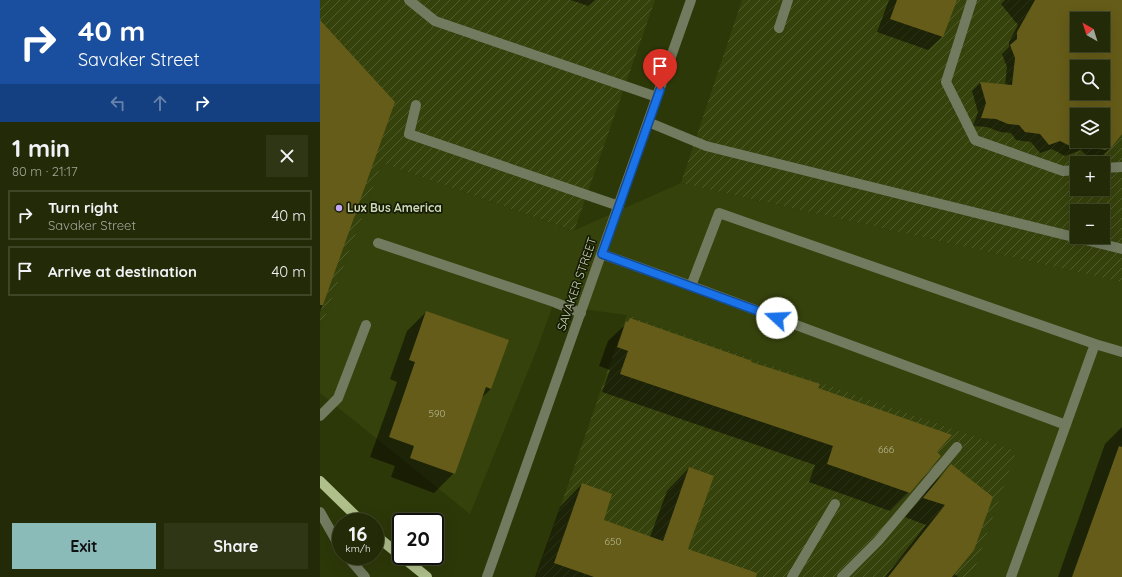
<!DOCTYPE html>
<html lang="en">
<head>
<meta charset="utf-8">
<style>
  :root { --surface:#222a07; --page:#2e3615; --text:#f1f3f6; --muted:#a2a79b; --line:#3f4628; --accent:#8bbbb9 }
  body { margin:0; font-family:Quicksand,sans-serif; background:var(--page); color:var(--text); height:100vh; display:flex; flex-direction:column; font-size:15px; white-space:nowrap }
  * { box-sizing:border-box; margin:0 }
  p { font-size:13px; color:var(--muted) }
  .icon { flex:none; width:22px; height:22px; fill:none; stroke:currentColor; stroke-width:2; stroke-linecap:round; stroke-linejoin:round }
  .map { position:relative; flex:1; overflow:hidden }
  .details { display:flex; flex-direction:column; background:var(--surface); width:320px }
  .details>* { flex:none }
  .top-card { background:#1a4fa0; color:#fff; overflow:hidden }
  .needle { width:26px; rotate:321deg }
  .controls { position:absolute; left:750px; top:12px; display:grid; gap:8px }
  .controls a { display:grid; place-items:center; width:40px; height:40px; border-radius:0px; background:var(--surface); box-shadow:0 4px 16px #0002,0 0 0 1px var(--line); font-size:20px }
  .speed { position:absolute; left:12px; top:513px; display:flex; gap:8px; font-size:20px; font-weight:700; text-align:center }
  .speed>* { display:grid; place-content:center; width:52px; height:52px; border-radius:50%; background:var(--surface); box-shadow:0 4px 16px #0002,0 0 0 1px var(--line); line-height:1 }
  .speed small { font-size:10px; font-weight:400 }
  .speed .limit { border:2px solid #111; border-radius:6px; background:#fff; color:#111 }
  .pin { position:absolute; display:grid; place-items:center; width:34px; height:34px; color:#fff; margin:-41px -17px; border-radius:50% 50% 50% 0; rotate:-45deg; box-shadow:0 0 4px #0007 }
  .pin .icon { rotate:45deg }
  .me { position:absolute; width:44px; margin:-22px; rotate:290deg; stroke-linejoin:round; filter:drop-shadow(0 0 3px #0008) }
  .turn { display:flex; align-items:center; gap:14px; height:84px; padding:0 12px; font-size:18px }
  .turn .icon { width:52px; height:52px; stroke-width:2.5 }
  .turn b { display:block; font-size:28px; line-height:34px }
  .lanes { display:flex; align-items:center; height:38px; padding:0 12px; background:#0003; justify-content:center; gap:20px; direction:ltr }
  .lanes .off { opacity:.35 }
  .round { display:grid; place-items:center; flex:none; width:42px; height:42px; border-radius:0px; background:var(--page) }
  .headline { display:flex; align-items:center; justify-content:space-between; height:68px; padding:0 12px }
  h1 { font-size:24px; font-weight:700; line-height:30px }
  .cta { display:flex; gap:8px; margin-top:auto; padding:8px 12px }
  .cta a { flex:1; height:46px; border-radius:0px; background:var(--accent); color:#111; font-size:16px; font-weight:700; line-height:46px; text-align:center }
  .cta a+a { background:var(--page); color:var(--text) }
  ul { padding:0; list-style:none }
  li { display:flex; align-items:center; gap:12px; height:50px; margin:0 8px 6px; padding:0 4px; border:2px solid var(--line); border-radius:0px }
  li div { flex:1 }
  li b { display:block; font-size:15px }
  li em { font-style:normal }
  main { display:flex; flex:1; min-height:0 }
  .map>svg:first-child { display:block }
  .built { fill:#36420c }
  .industrial { fill:url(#industrial-furrows); fill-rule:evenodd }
  .shadow { fill:#0007; fill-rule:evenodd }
  .building { fill:#655c19; fill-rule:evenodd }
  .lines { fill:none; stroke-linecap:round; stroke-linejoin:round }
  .minor { stroke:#727a60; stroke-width:10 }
  .major { stroke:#b0c08b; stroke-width:10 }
  .route-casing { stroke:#114b97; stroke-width:10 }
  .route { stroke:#1a73e8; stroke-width:7 }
  .poi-dot { fill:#c3a7f2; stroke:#171d05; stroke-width:1.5 }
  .labels { text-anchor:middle; stroke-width:3.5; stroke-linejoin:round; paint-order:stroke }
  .number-label { font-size:10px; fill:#b4b991 }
  .poi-label { font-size:12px; font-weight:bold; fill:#ced8b9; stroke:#171d05; text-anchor:start }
  .street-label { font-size:12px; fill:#ced8b9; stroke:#171d05 }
</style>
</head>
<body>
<main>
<section class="details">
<div class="top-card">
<div class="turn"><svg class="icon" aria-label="right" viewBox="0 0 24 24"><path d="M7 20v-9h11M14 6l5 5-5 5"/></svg><div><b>40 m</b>Savaker Street</div></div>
<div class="lanes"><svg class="icon off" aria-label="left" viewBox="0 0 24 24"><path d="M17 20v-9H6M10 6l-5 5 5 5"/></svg><svg class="icon off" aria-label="ahead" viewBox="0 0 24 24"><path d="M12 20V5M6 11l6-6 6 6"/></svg><svg class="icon" aria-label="right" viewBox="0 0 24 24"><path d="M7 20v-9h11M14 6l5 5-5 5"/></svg></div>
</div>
<div class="headline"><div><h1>1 min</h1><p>80 m · 21:17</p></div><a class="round"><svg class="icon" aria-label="close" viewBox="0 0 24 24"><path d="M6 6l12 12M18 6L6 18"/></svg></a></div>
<ul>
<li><svg class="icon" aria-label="right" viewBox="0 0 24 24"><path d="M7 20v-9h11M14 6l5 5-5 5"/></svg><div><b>Turn right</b><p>Savaker Street</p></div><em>40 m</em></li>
<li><svg class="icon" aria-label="arrive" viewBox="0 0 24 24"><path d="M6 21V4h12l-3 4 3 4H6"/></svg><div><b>Arrive at destination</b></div><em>40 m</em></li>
</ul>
<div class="cta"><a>Exit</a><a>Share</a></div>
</section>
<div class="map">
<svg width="802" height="577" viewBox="0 0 802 577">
  <defs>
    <pattern id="industrial-furrows" width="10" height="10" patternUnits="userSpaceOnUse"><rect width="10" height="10" fill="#36420c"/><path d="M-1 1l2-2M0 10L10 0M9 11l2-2" fill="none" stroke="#525d2d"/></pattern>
  </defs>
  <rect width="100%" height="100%" fill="#2d3809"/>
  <!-- built -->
  <path class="built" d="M62 163 253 231 361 183 802 282V577H652L695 451 307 315 233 305 217 349 150 514 0 393V330Z"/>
  <!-- industrial -->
  <path class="industrial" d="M0 0H335L254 231 62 163 0 330Z
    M422 0H802V282L361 183ZM757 19H783V45H757ZM757 67H783V93H757ZM757 115H783V141H757ZM757 163H783V189H757ZM757 211H783V237H757Z
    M307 315 696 451 652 577H216Z"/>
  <!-- shadow -->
  <path class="shadow" d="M251 0H275L268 6Z
    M569 0H636L622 37 608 50 557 32Z
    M685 0H802V113L792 146 783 155 776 158 768 157 761 150 745 156 732 149 720 153 711 142 696 140 691 133 680 132 667 127 653 126 658 112 652 91 660 83 685 86 687 67 682 54 689 47V42L698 25 681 4ZM757 19H783V45H757ZM757 67H783V93H757ZM757 115H783V141H757Z
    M0 21 74 102 0 312Z
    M106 312 171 389 160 399 134 473 114 493 71 477 75 466 50 457 77 382 70 379 87 331Z
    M310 320 430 362 497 389 589 492 570 511 489 482 495 465 282 392 290 370 279 366 288 341Z
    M802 427V577H738L785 444Z
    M632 465 633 573 638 577H565L606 525 585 517 612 484Z
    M369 468 367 550 430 577H215L240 507 262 484 282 520 330 537 347 491Z"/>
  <!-- building -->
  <path class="building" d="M577 0H637L623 37 570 19Z
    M715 0H802V134L792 147 785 150 777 148 770 142 754 148 740 141 729 145 720 134 705 132 699 125 688 124 676 119 661 118 666 103 660 82 692 85 695 58 690 45 697 39V32ZM757 19H783V45H757ZM757 67H783V93H757ZM757 115H783V141H757Z
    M0 20 75 102 3 305H0Z
    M106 311 189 340 171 389 166 387 135 474 90 458 94 446 69 437 95 362 89 360Z
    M310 318 432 361 431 362 500 384 498 388 632 435 617 452 621 456 590 493 507 464 513 446 300 374 308 351 297 347 306 321 308 322Z
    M799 446 802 447V577H752Z
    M631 464 673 497 654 550 632 577H568L625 505 603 498Z
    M369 467 394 476 368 549 437 573 436 577H274L234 563 262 483 292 494 284 520 343 541Z"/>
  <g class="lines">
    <!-- minor -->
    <path class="minor" d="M89 0 115 21 337 97
      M652 0 626 82 655 140 743 171 757 170
      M459 28 468 0
      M96 105 89 134 299 206
      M328 122 386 146 802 249
      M783 168 802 167
      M58 243 234 302 261 313
      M282 254 371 286
      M0 416 18 398 46 325
      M746 425 371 286 399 213 775 344
      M0 512 21 549
      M27 556 45 577
      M167 577 371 0
      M472 577 515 504
      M522 577 558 541 637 447
      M691 577 775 344 802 352"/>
    <!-- major -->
    <path class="major" d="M0 481 42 522
      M55 535 107 577"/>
  </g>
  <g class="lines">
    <!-- route casing -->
    <g class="route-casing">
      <path id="route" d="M340 90 282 254 457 318"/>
    </g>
    <!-- route -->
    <use href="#route" class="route"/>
  </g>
  <!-- markers -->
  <circle class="poi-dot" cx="19" cy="208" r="4"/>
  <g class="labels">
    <!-- number labels -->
    <g class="number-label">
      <text x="117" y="417">590</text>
      <text x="566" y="453">666</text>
      <text x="293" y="545">650</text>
    </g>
    <!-- poi labels -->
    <g class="poi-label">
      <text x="27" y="212">Lux Bus America</text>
    </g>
    <!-- street labels -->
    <g class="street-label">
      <text transform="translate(257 284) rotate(-71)" y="4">SAVAKER STREET</text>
    </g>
  </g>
</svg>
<div class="controls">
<a><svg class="needle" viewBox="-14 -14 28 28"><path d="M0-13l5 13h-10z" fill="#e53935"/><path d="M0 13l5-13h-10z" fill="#a2a79b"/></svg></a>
<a><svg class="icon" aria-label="search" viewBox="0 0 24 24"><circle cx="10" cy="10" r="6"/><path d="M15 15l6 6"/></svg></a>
<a><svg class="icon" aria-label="layers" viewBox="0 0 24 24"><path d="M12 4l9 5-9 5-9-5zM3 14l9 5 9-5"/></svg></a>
<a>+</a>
<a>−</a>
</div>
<div class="speed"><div>16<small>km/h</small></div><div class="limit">20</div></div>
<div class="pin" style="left:340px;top:90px;background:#d93025"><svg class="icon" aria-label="arrive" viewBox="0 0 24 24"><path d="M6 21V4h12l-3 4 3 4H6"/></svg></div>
<svg class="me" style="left:457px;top:318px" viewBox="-20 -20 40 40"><circle r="19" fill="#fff"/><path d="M0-13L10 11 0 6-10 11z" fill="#1a73e8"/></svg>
</div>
</main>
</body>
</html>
